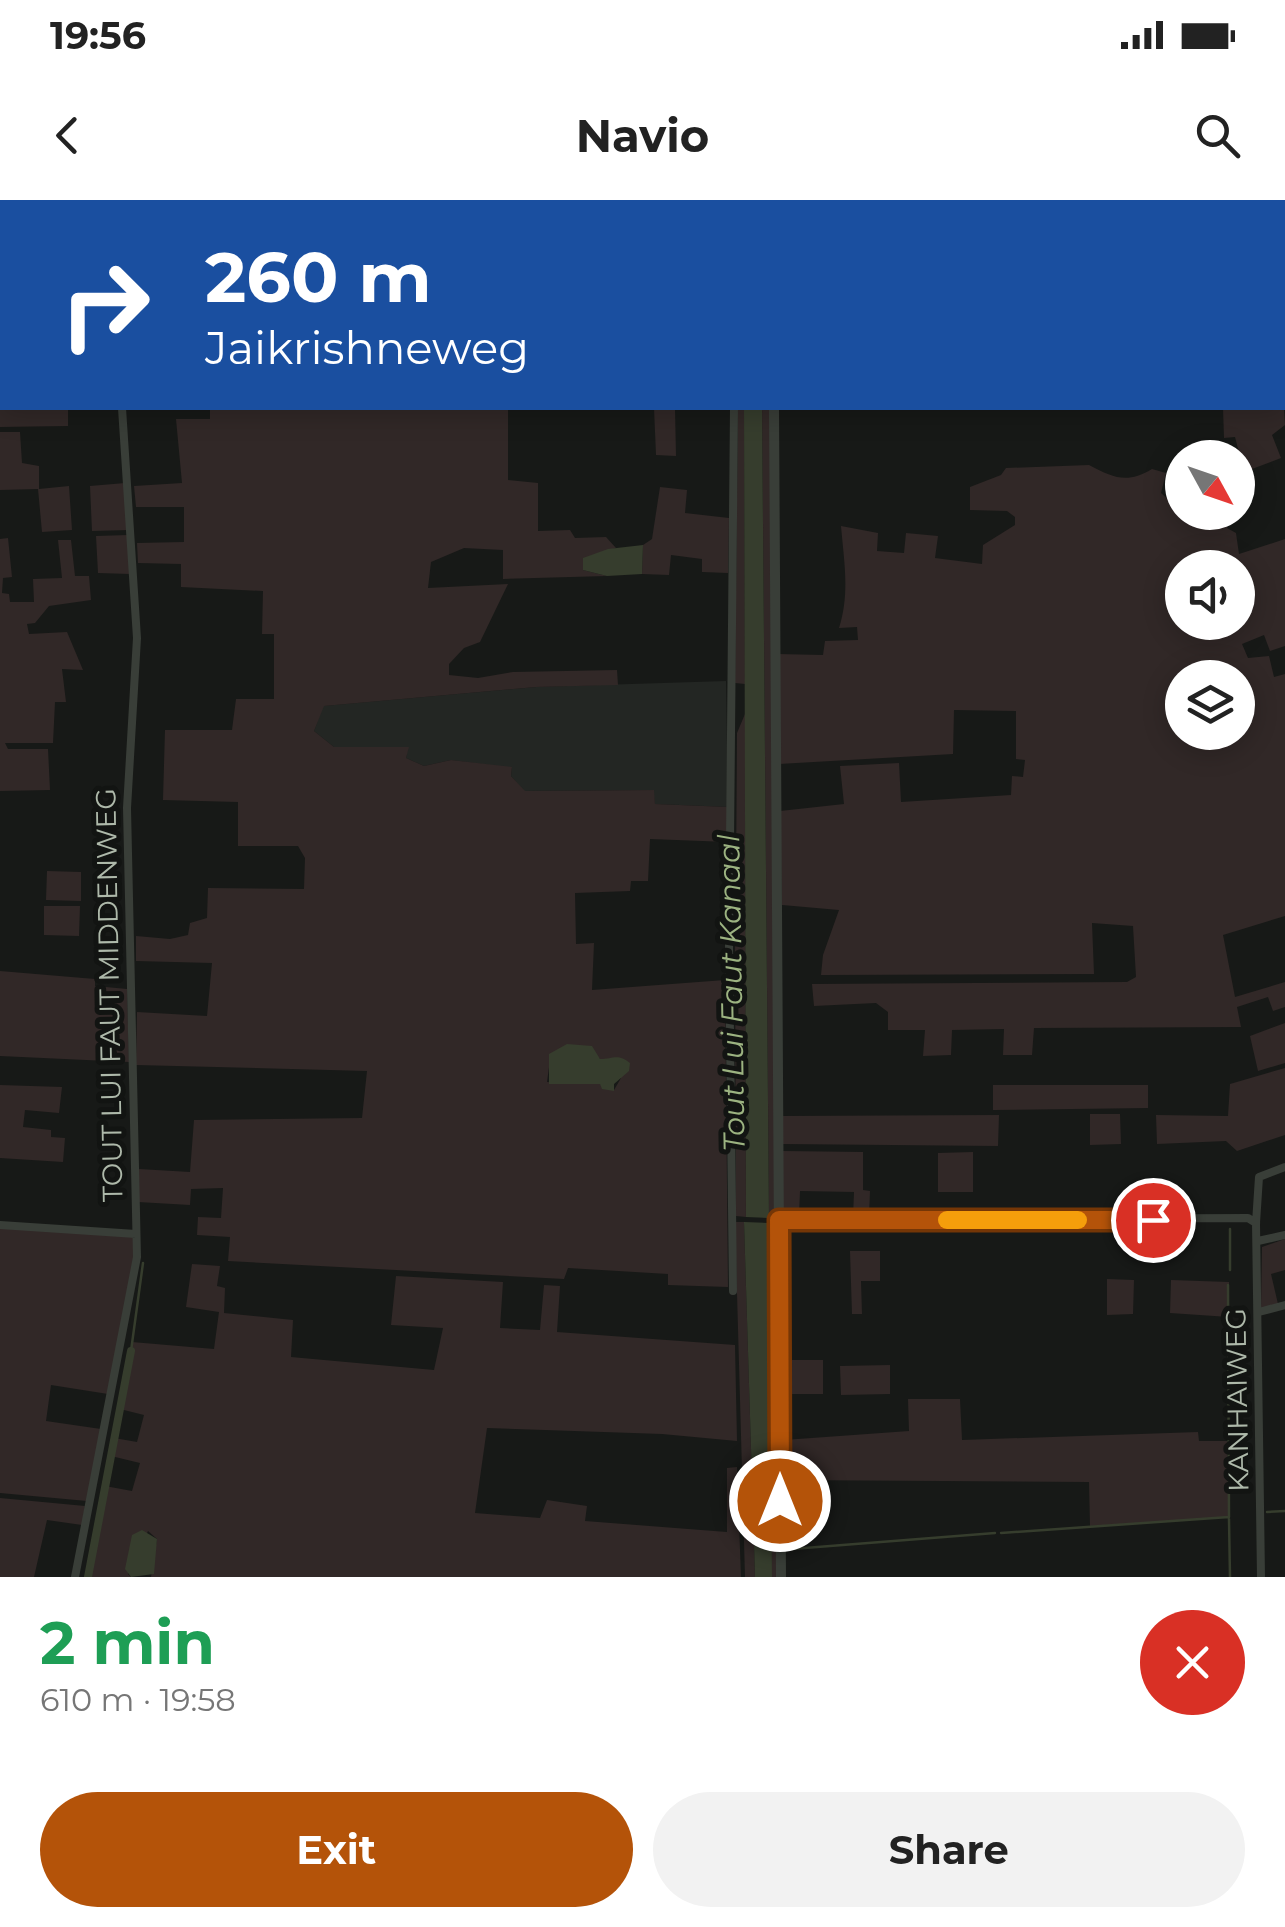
<!DOCTYPE html>
<html lang="en">
<head>
<meta charset="utf-8">
<style>
  :root { --surface:#fff; --page:#f2f2f2; --text:#222; --muted:#767676; --accent:#b45309 }
  body { margin:0; font-family:Montserrat,sans-serif; background:var(--page); color:var(--text); height:100vh; display:flex; flex-direction:column; font-size:38px; white-space:nowrap }
  * { box-sizing:border-box; margin:0 }
  p { font-size:32px; color:var(--muted) }
  .icon { flex:none; width:55px; height:55px; fill:none; stroke:currentColor; stroke-width:2; stroke-linecap:round; stroke-linejoin:round }
  .map { position:relative; height:1377px; overflow:hidden }
  .details { display:flex; flex-direction:column; background:var(--surface); flex:1 }
  .details>* { flex:none }
  .guide { position:absolute; left:0px; top:0px; width:1285px; height:210px; box-shadow:0 5px 25px #0003; background:#1a4fa0; color:#fff; overflow:hidden }
  .needle { width:65px; rotate:130deg }
  .buttons { position:absolute; left:1165px; top:240px; display:grid; gap:20px }
  .buttons a { display:grid; place-items:center; width:90px; height:90px; border-radius:50%; background:var(--surface); box-shadow:0 5px 25px #0003; font-size:50px }
  .pin { position:absolute; display:grid; place-items:center; width:85px; height:85px; color:#fff; margin:-42px; border:5px solid #fff; border-radius:50%; box-shadow:0 2px 10px #0007 }
  .me { position:absolute; width:110px; margin:-55px; rotate:0deg; stroke-linejoin:round; filter:drop-shadow(0 0 8px #0008) }
  .turn { display:flex; align-items:center; gap:35px; height:210px; padding:0 40px; font-size:45px }
  .turn .icon { width:130px; height:130px; stroke-width:2.5 }
  .turn b { display:block; font-size:70px; line-height:85px }
  .round { display:grid; place-items:center; flex:none; width:105px; height:105px; border-radius:52px; background:var(--page) }
  .headline { display:flex; align-items:center; justify-content:space-between; height:170px; padding:0 40px }
  h1 { font-size:60px; font-weight:700; line-height:75px; color:#1e9e55 }
  .button { display:flex; gap:20px; margin-top:auto; padding:20px 40px }
  .button a { flex:1; height:115px; border-radius:60px; background:var(--accent); color:#fff; font-size:40px; font-weight:700; line-height:115px; text-align:center }
  .button a+a { background:var(--page); color:var(--text) }
  .status { display:flex; justify-content:space-between; align-items:center; height:70px; padding:0 50px; background:var(--surface); direction:ltr }
  .status svg { height:28px; fill:currentColor }
  header { display:flex; justify-content:space-between; align-items:center; height:130px; padding:0 40px; background:var(--surface); font-size:45px; font-weight:700 }
  .map>svg:first-child { display:block }
  .built { fill:#232623 }
  .green { fill:#312827; fill-rule:evenodd }
  .water { fill:#363d2d }
  .lines { fill:none; stroke-linecap:round; stroke-linejoin:round }
  .stream { stroke:#363d2d; stroke-width:2.5 }
  .canal { stroke:#363d2d; stroke-width:8 }
  .minor { stroke:#393e38; stroke-width:8 }
  .tertiary { stroke:#393e38; stroke-width:10 }
  .route-casing { stroke:#753606; stroke-width:25 }
  .route { stroke:#b45309; stroke-width:18 }
  .slow { stroke:#f59e0b; stroke-width:18 }
  .labels { text-anchor:middle; stroke-width:10; stroke-linejoin:round; paint-order:stroke }
  .street-label { font-size:28px; fill:#aeb9aa; stroke:#121412 }
  .water-label { font-size:30px; font-style:italic; fill:#9cb381; stroke:#121412 }
</style>
</head>
<body>
<div class="status"><b>19:56</b><svg viewBox="0 0 49 12"><path d="M0 12V9h3v3zM5 12V6h3v6zM10 12V3h3v9zM15 12V0h3v12zM26 1h20v11H26zM47 4h2v5h-2z"/></svg></div>
<header><svg class="icon" aria-label="back" viewBox="0 0 24 24"><path d="M15 5l-7 7 7 7"/></svg>Navio<svg class="icon" aria-label="search" viewBox="0 0 24 24"><circle cx="10" cy="10" r="6"/><path d="M15 15l6 6"/></svg></header>
<div class="map">
<svg width="1285" height="1377" viewBox="0 0 1285 1377">
  <rect width="100%" height="100%" fill="#171917"/>
  <!-- built -->
  <path class="built" d="M726 481 728 607 655 604 653 590 524 591 511 576 512 568 451 560 424 566 406 558 408 547H334L314 531 323 506 536 487Z"/>
  <!-- green -->
  <path class="green" d="M0 122 2 208H68V226L0 227Z
    M1283 193 1285 225 1272 235 1281 258 1244 272 1235 237 1224 238 1223 208H1282Z
    M210 208H508V280L538 283V331L570 330 575 338 606 337 616 348 583 359V370L607 376 503 379V350L464 348 431 362 428 388 508 384 480 442 464 448 449 464V475L478 478 513 472 617 470 618 485 536 487 324 506 314 531 334 547H409L406 558 424 566 451 560 512 567 511 576 525 591 654 590 655 604 728 607V642L650 639 648 681H631L630 691 575 693 576 744 594 743 592 790 725 780 728 1087 668 1085V1074L568 1068 564 1079 228 1061 230 1037 197 1035 198 1017 221 1018 223 988 191 989 190 1005 138 1002 139 969 190 972 194 920 362 918 367 871 136 865 137 812 207 816 212 763 136 761V736L170 739 188 735 190 723 207 718 208 688 304 689 305 658 298 646H238V602L163 600 165 530H232L236 499H274V434H262L263 391 181 387V364L138 363 137 343 184 342V307H136L134 286 182 283 176 219H210ZM592 851 600 859H608L621 878 614 890 600 884 547 882 550 860Z
    M654 208H675L676 256 656 255Z
    M738 208H744L745 484 735 483Z
    M762 208H770L776 1017 769 1018Z
    M0 232H20L22 263 39 266V289L69 286 72 330 42 332 38 289 0 290Z
    M1089 265C1114 278 1127 284 1152 269L1166 273 1161 293 1182 312 1227 314V328L1236 333 1239 354 1285 339V446L1270 451 1264 435 1242 444 1248 458 1269 456 1274 477 1285 474V716L1223 735 1235 797 1285 782V807L1273 811 1268 797 1237 807 1241 827 1034 828 1032 855H1003L1004 829 952 830 951 855 923 856 925 830H888V812L876 803 814 806 812 784 1127 782 1136 777 1133 726 1092 723 1094 774 821 775 823 755 839 710 782 705 780 611 844 604 840 566 899 563 901 602 1011 595 1012 576 1023 577 1025 560 1016 559V511L954 510 953 554 779 564 777 454 823 455 825 441 858 440 857 427 839 428C850 393 844 362 841 326L878 333 877 351 904 353 906 333 938 336 935 358 982 364 983 345 1015 325V317L1007 311 970 310V287L1001 275 1006 268ZM1182 368H1238V422H1182ZM1182 478H1238V532H1182Z
    M125 283 130 330 92 331 90 286Z
    M660 287 687 290 685 313 729 318 728 373 702 372V359L671 355 669 375 642 374 643 345 652 339Z
    M128 335 130 374 98 373 96 336Z
    M8 338 12 377 3 378 2 393 9 394 10 402H34L33 379 62 378 58 340H71L75 376H89L91 400 49 406 35 423 27 424 29 434 67 432 83 470 62 469 66 502H55L53 543H5L8 549H48L50 590 0 591V339Z
    M745 514 746 1017 736 1016 735 739 740 736V686L736 682 737 533Z
    M47 671 81 672V701L46 700Z
    M44 706H80L79 736 44 735Z
    M0 771 95 779V786L127 789 129 862 0 856Z
    M1285 823V863L1258 871 1250 836Z
    M1285 868V935L1237 951 1226 941 1157 944 1156 915 1228 916 1230 884Z
    M0 885 62 887 59 913 25 910 23 927 51 930V937L65 938 63 962 0 958Z
    M993 885H1148V908L993 910Z
    M1120 914 1121 944 1090 945V914Z
    M999 915 998 946 782 944 783 916Z
    M783 951 863 952V990L870 991 869 1017H853L854 992 800 991 799 1016H782Z
    M973 952V992H938V953Z
    M735 1022H744L755 1377H745Z
    M770 1023 775 1024 777 1377H772Z
    M0 1027 133 1037V1060L108 1194 51 1185 46 1221 101 1229 87 1301 0 1293Z
    M1285 1039V1070L1271 1074 1278 1104 1261 1108 1262 1047Z
    M850 1051H880V1081H861L862 1114H852Z
    M192 1064 220 1066 217 1086 225 1088 224 1113 293 1120 291 1157 434 1170 443 1128 391 1125 396 1076 503 1082 500 1128 540 1130 544 1085 560 1086 557 1132 735 1145 737 1241 662 1234 487 1228 475 1313 540 1318 547 1300 587 1306 585 1321 727 1332V1268L737 1267 741 1377H151L157 1339 148 1331 128 1374 131 1377H88L105 1286 132 1291 140 1263 111 1256 114 1238 137 1242 144 1215 120 1209 132 1142 214 1149 219 1112 186 1107Z
    M1107 1079 1134 1080 1133 1114 1107 1115Z
    M1171 1080 1229 1082V1117L1170 1113Z
    M785 1160H823V1194H785Z
    M890 1165V1194L841 1195 840 1166Z
    M908 1199H960L962 1240 1198 1232 1199 1241H1227L1229 1317 1090 1326 1089 1282 784 1280V1240L909 1231Z
    M0 1298 85 1306 82 1325 47 1320 34 1377H0Z"/>
  <!-- water -->
  <path class="water" d="M744 208H762L769 1018 746 1017Z
    M643 345 642 374 607 376 583 370V358L608 349Z
    M567 844 592 846 600 859C613 859 618 853 630 863L629 871 614 884V891L602 889 600 884H549V854Z
    M744 1022 770 1023 772 1377H755Z
    M142 1330 157 1339 154 1374 131 1377 125 1369 132 1335Z"/>
  <g class="lines">
    <!-- stream -->
    <path class="stream" d="M1230 1070V1029
      M131 1151 143 1063
      M1267 1312 1285 1311
      M1229 1319 1230 1377
      M1001 1333 1229 1317 1228 1085
      M792 1349 995 1333"/>
    <!-- canal -->
    <path class="canal" d="M88 1377 131 1151"/>
    <!-- minor -->
    <path class="minor" d="M101 0V2
      M728 0V2
      M134 2 190 0
      M0 19H2
      M779 1020 1248 1018 1256 1023
      M0 1025 136 1034
      M1258 1041 1285 1035
      M733 1091 729 751 734 208
      M1259 1112 1285 1105
      M75 1377 137 1057 127 608 137 438 122 208
      M1261 1377 1256 1023 1259 977 1285 967"/>
    <!-- tertiary -->
    <path class="tertiary" d="M773 0V2
      M774 208 781 1377"/>
  </g>
  <g class="lines">
    <!-- route casing -->
    <g class="route-casing">
      <path id="route" d="M780 1301 779 1020H1153"/>
    </g>
    <!-- route -->
    <use href="#route" class="route"/>
    <!-- slow -->
    <path class="slow" d="M947 1020H1078"/>
  </g>
  <g class="labels">
    <!-- street labels -->
    <g class="street-label">
      <text transform="translate(109 795) rotate(-91)" y="10">TOUT LUI FAUT MIDDENWEG</text>
      <text transform="translate(1237 1200) rotate(-91)" y="10">KANHAIWEG</text>
    </g>
    <!-- water labels -->
    <g class="water-label">
      <text transform="translate(732 793) rotate(-91)" y="10">Tout Lui Faut Kanaal</text>
    </g>
  </g>
</svg>
<div class="buttons">
<a><svg class="needle" viewBox="-14 -14 28 28"><path d="M0-13l5 13h-10z" fill="#e53935"/><path d="M0 13l5-13h-10z" fill="#767676"/></svg></a>
<a><svg class="icon" aria-label="sound" viewBox="0 0 24 24"><path d="M4 9h4l5-4v14l-5-4H4zM17 9q2 3 0 6"/></svg></a>
<a><svg class="icon" aria-label="layers" viewBox="0 0 24 24"><path d="M12 4l9 5-9 5-9-5zM3 14l9 5 9-5"/></svg></a>
</div>
<div class="pin" style="left:1153px;top:1020px;background:#d93025"><svg class="icon" aria-label="arrive" viewBox="0 0 24 24"><path d="M6 21V4h12l-3 4 3 4H6"/></svg></div>
<svg class="me" style="left:780px;top:1301px" viewBox="-20 -20 40 40"><circle r="17" fill="#b45309" stroke="#fff" stroke-width="3"/><path d="M0-11L8 9 0 5-8 9z" fill="#fff"/></svg>
<div class="guide">
<div class="turn"><svg class="icon" aria-label="right" viewBox="0 0 24 24"><path d="M7 20v-9h11M14 6l5 5-5 5"/></svg><div><b>260 m</b>Jaikrishneweg</div></div>
</div>
</div>
<section class="details">
<div class="headline"><div><h1>2 min</h1><p>610 m · 19:58</p></div><a class="round" style="background:#d93025;color:#fff"><svg class="icon" aria-label="close" viewBox="0 0 24 24"><path d="M6 6l12 12M18 6L6 18"/></svg></a></div>
<div class="button"><a>Exit</a><a>Share</a></div>
</section>
</body>
</html>
